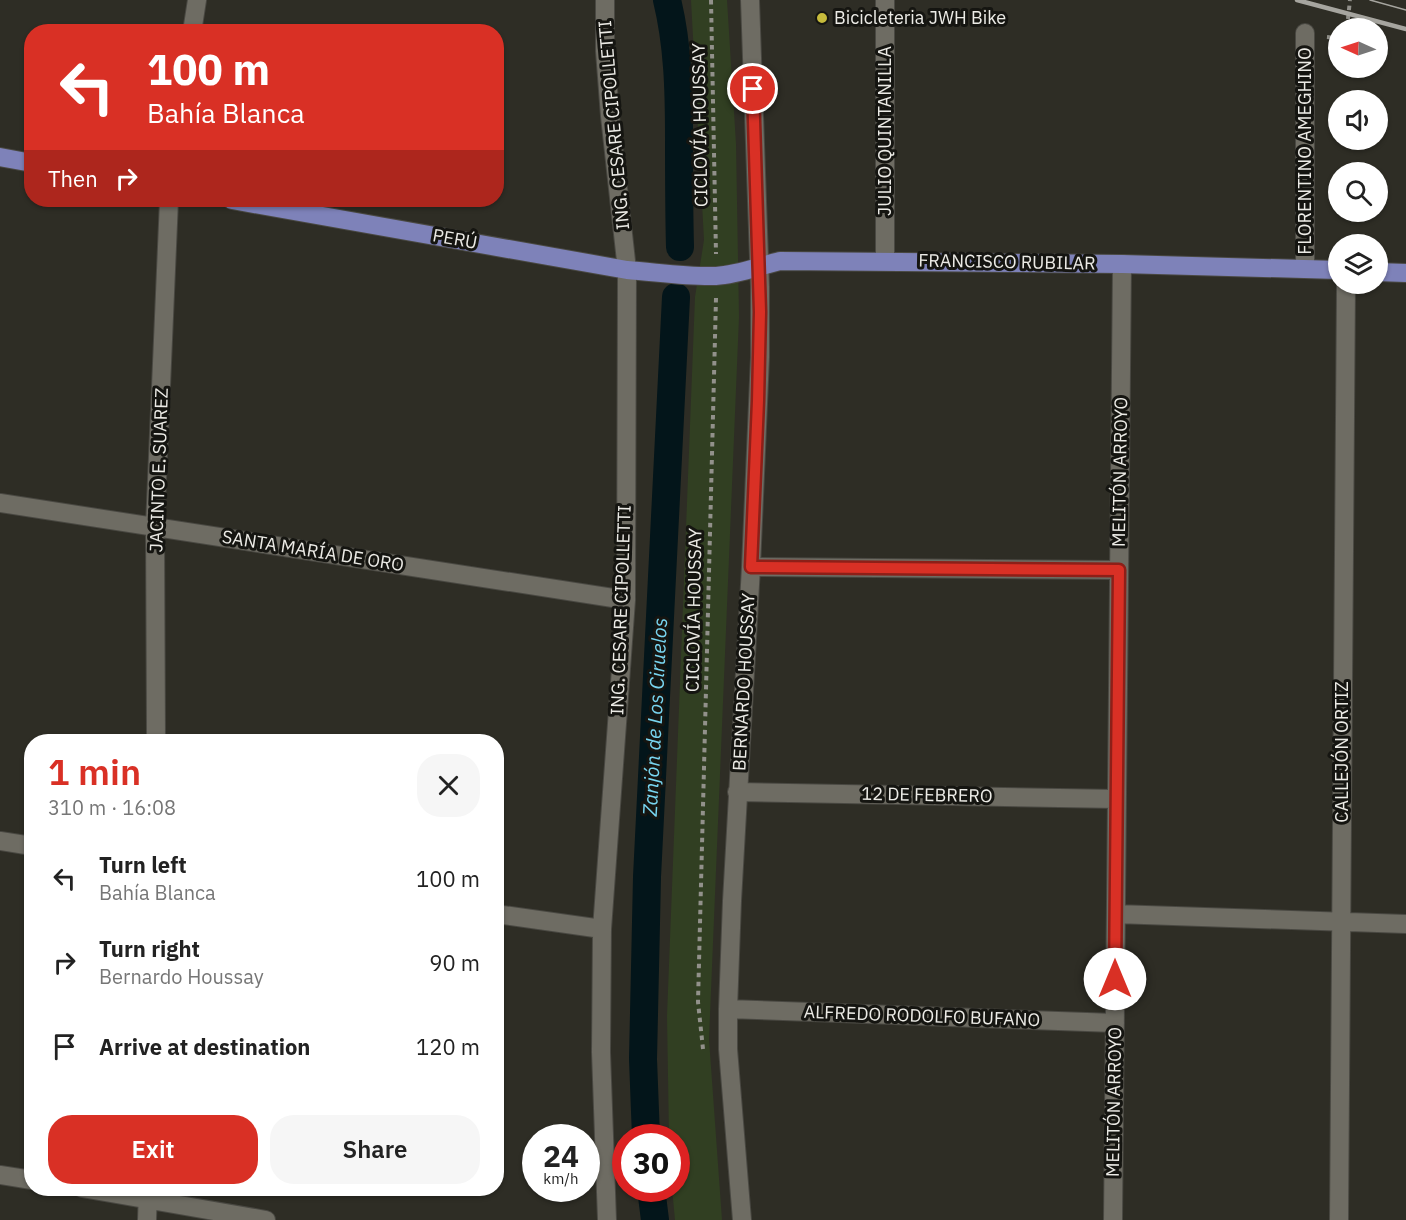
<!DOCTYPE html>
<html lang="en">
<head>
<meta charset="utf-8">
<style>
  :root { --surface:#fff; --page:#f6f6f6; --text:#222; --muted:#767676; --accent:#d93025 }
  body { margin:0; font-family:"IBM Plex Sans",sans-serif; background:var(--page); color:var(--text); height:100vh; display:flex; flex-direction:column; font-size:22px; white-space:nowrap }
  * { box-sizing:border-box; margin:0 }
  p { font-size:20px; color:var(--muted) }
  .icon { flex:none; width:33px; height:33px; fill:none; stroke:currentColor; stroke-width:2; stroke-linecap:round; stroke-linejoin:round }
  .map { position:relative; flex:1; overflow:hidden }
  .details { position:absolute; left:24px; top:734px; width:480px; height:462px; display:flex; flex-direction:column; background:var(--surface); border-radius:24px; box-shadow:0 2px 4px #0004 }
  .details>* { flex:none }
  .guide { position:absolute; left:24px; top:24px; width:480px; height:183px; border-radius:24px; box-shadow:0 2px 4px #0004; background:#d93025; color:#fff; overflow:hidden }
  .needle { width:39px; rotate:273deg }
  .tools { position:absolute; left:1328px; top:18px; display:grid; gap:12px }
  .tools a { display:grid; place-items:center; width:60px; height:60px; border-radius:50%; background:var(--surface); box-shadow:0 2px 4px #0004; font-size:30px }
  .speed { position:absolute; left:522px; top:1124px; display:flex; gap:12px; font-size:30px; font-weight:700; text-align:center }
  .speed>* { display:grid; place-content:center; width:78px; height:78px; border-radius:50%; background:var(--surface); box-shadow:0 2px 4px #0004; line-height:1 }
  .speed small { font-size:15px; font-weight:400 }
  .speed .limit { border:9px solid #d22; background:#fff; color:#111 }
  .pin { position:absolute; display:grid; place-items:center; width:51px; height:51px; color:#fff; margin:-26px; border:3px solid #fff; border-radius:50%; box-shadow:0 2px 6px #0007 }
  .me { position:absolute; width:66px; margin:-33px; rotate:0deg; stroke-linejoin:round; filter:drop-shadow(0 0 4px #0008) }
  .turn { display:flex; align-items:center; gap:21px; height:126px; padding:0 24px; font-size:27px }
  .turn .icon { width:78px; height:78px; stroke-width:2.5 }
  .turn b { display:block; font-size:42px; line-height:51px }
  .then { display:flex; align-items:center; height:57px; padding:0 24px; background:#0003; gap:12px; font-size:22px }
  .round { display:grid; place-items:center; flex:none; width:63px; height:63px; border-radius:24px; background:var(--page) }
  .summary { display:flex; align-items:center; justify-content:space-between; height:102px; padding:0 24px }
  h1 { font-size:36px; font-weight:600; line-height:45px; color:var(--accent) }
  .cta { display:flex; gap:12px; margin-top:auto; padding:12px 24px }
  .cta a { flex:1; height:69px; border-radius:24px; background:var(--accent); color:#fff; font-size:24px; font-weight:600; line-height:69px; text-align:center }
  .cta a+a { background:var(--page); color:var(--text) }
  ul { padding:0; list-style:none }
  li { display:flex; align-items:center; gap:18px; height:84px; padding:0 24px }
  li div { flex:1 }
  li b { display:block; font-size:22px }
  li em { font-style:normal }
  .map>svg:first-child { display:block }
  .green { fill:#313f22 }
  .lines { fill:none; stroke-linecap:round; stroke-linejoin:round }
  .canal { stroke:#03151a; stroke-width:28 }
  .minor-casing { stroke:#494842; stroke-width:20 }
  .major-casing { stroke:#494842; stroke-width:20 }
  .path { stroke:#92918b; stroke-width:4; stroke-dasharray:4.5 4.5; stroke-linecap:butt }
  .minor { stroke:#6e6c63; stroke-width:18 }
  .major { stroke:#7e82b9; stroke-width:18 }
  .tram { stroke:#a6a59f; stroke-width:1.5 }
  .rail { stroke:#a6a59f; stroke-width:4.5 }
  .route-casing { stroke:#8d1f18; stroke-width:15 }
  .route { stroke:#d93025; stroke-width:10 }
  .poi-dot { fill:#c7bb3c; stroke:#151511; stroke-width:2 }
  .labels { text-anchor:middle; stroke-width:6; stroke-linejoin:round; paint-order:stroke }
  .poi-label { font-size:18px; fill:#ecebe6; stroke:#151511; text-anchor:start }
  .street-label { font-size:18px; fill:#ecebe6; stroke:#151511 }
  .water-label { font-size:20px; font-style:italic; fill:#78d5f0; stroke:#151511 }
</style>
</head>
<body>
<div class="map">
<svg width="1406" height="1220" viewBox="0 0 1406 1220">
  <rect width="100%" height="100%" fill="#2e2d25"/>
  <!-- green -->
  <path class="green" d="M691 0H727L736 144 739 317 709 1039 722 1220H675L672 1188H676V1137H669L667 1016 695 297 704 240Z"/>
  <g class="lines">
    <!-- canal -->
    <path class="canal" d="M667 0C678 45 679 91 679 137 679 173 679 210 680 247
      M646 1137 643 1059 647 877 676 297
      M651 1188 655 1220"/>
    <!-- minor casing -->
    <g class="minor-casing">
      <path id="minor" d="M605 0V51L610 116 627 270 626 600 602 929 601 1052 607 1220
        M192 32 197 0
        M885 261V0
        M1305 269V33
        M0 503 626 600
        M751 567 1119 570
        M156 741 155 526 169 200
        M737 792 1117 799
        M0 841 32 846
        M496 914 602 929
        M1116 914 1406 924
        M728 1009 1115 1023
        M0 1175 32 1180
        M82 1188 266 1220
        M147 1220 148 1189
        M742 1220 728 1049V1009L732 901 751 567 760 357V287L750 0
        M1113 1220 1122 264
        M1339 1220 1346 284"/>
    </g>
    <!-- major casing -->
    <g class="major-casing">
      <path id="major" d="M0 157 32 163
        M232 200 627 270C656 272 686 277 716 276 738 275 759 266 780 261L1122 264 1338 270
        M1377 272 1406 273"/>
    </g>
    <!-- path -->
    <path class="path" d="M711 0 716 254
      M1347 28 1350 0
      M1327 37 1338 38
      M703 1049 698 1002 716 298"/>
    <!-- minor -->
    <use href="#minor" class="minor"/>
    <!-- major -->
    <use href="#major" class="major"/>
    <!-- tram -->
    <path class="tram" d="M1370 0 1406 10"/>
    <!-- rail -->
    <path class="rail" d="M1297 0 1406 29"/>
  </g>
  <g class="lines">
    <!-- route casing -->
    <g class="route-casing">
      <path id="route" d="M753 89 760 312 758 401 751 567 1119 570 1115 979"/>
    </g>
    <!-- route -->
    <use href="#route" class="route"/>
  </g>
  <!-- markers -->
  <circle class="poi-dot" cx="822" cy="18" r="6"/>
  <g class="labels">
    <!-- poi labels -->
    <g class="poi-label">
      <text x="834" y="24">Bicicleteria JWH Bike</text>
    </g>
    <!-- street labels -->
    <g class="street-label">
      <text transform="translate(614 125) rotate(-95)" y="6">ING. CESARE CIPOLLETTI</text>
      <text transform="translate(700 125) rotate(-91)" y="6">CICLOVÍA HOUSSAY</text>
      <text transform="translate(885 131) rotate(-90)" y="6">JULIO QUINTANILLA</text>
      <text transform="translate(1305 151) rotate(-90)" y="6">FLORENTINO AMEGHINO</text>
      <text transform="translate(455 239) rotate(10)" y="6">PERÚ</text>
      <text transform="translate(1007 262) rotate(1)" y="6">FRANCISCO RUBILAR</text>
      <text transform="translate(159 470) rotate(-88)" y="6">JACINTO E. SUAREZ</text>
      <text transform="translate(1120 472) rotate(-89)" y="6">MELITÓN ARROYO</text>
      <text transform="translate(313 551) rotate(9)" y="6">SANTA MARÍA DE ORO</text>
      <text transform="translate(621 610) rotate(-88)" y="6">ING. CESARE CIPOLLETTI</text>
      <text transform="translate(694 610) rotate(-89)" y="6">CICLOVÍA HOUSSAY</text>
      <text transform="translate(744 682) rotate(-87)" y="6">BERNARDO HOUSSAY</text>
      <text transform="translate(1342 752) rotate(-90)" y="6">CALLEJÓN ORTIZ</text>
      <text transform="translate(927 795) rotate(1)" y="6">12 DE FEBRERO</text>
      <text transform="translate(922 1016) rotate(2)" y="6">ALFREDO RODOLFO BUFANO</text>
      <text transform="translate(1114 1102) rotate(-89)" y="6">MELITÓN ARROYO</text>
    </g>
    <!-- water labels -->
    <g class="water-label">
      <text transform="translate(655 717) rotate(-87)" y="7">Zanjón de Los Ciruelos</text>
    </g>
  </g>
</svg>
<div class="tools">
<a><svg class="needle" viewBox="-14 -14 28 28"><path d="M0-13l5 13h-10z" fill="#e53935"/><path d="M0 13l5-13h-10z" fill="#767676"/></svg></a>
<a><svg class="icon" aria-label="sound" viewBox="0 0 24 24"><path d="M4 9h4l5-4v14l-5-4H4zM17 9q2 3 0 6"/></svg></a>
<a><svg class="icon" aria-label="search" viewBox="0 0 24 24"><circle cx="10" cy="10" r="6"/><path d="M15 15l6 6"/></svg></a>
<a><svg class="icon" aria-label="layers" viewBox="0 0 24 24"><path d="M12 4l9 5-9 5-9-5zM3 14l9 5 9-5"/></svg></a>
</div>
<div class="speed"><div>24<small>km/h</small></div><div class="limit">30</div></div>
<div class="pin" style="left:753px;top:89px;background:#d93025"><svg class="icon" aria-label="arrive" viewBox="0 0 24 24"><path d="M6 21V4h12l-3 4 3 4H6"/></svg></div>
<svg class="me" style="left:1115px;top:979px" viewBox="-20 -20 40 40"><circle r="19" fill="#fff"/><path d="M0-13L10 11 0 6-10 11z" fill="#d93025"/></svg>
<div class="guide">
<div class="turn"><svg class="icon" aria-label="left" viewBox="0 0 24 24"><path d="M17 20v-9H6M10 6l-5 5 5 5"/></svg><div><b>100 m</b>Bahía Blanca</div></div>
<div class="then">Then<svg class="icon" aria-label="right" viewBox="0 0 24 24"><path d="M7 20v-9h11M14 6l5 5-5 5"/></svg></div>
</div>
<section class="details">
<div class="summary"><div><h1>1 min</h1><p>310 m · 16:08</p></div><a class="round"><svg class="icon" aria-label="close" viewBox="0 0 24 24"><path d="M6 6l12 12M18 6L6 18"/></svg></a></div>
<ul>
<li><svg class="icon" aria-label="left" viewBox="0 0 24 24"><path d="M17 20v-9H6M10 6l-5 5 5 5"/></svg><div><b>Turn left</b><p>Bahía Blanca</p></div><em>100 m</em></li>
<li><svg class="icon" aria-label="right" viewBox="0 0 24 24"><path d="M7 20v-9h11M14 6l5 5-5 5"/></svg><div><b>Turn right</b><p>Bernardo Houssay</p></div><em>90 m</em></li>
<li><svg class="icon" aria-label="arrive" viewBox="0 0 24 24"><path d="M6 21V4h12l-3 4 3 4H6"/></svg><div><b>Arrive at destination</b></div><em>120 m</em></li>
</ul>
<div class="cta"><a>Exit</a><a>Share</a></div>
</section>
</div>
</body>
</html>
